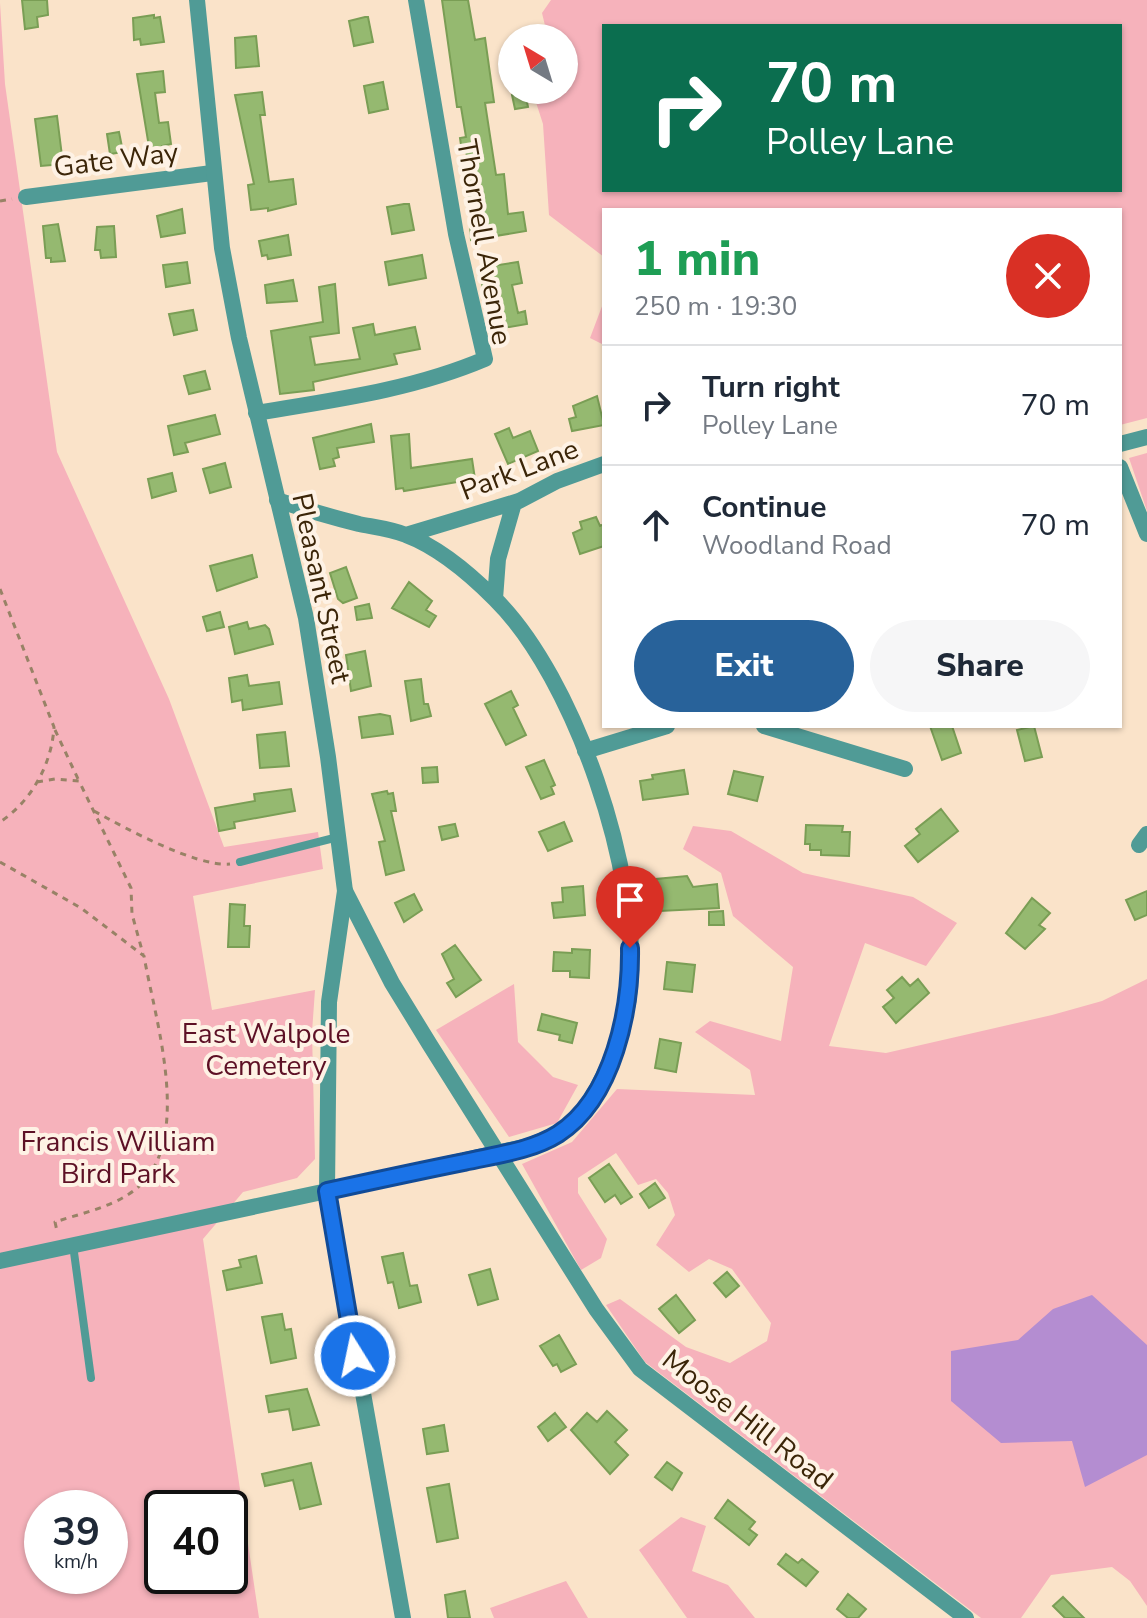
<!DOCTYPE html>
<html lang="en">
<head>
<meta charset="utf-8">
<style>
  :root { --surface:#fff; --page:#f6f6f7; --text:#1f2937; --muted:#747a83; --line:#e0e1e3; --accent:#28629a }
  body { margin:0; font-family:"Nunito Sans",sans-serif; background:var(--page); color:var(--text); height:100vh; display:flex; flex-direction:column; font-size:30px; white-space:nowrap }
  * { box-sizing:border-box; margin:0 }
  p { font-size:26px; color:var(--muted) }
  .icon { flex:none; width:44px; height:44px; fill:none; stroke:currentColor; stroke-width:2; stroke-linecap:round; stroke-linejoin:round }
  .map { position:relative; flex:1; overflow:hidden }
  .sheet { position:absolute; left:602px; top:208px; width:520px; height:520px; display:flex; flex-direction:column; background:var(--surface); border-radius:0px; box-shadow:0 2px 6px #0004 }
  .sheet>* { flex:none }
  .top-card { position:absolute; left:602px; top:24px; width:520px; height:168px; border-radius:0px; box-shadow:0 2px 6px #0004; background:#0b6e4f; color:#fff; overflow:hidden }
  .needle { width:52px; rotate:322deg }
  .fabs { position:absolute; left:498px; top:24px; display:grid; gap:16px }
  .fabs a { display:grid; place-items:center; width:80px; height:80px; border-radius:50%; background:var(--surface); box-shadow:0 2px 6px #0004; font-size:40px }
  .speed { position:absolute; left:24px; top:1490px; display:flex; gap:16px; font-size:40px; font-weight:700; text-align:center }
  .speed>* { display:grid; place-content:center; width:104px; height:104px; border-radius:50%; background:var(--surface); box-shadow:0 2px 6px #0004; line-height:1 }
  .speed small { font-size:20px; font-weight:400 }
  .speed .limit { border:4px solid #111; border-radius:12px; background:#fff; color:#111 }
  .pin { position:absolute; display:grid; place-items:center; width:68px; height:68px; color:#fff; margin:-82px -34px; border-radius:50% 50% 50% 0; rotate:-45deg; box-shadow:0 0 8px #0007 }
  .pin .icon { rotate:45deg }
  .me { position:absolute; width:88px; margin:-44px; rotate:350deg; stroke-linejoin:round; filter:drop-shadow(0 0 6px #0008) }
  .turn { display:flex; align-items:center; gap:28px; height:168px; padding:0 32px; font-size:36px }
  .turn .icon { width:104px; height:104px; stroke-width:2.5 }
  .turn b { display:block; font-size:56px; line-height:68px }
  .round { display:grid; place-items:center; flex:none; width:84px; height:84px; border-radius:42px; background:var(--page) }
  .headline { display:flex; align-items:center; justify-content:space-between; height:136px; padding:0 32px }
  h1 { font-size:48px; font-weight:800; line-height:60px; color:#1e9e55 }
  .action { display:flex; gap:16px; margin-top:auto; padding:16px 32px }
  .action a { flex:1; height:92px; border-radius:48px; background:var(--accent); color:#fff; font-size:32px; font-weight:800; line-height:92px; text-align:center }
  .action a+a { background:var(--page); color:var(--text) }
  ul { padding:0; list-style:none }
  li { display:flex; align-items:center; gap:24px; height:120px; padding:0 32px; border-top:2px solid var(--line) }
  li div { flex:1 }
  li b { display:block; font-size:30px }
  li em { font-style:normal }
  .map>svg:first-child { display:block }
  .green { fill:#f6b2bb; fill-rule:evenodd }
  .water { fill:#b48dd1 }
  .building { fill:#95b970; stroke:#7a9e55; stroke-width:2 }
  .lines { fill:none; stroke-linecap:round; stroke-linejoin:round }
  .path { stroke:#988266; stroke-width:3; stroke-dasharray:6 6; stroke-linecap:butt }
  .service { stroke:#509b96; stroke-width:8 }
  .minor { stroke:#509b96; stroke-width:16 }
  .tertiary { stroke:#509b96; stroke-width:16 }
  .route-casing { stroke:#114b97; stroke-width:20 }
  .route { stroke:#1a73e8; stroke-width:14 }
  .labels { text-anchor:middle; stroke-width:8; stroke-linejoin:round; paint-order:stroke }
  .street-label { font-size:28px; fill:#3b2508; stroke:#fef2e5 }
  .park-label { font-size:28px; fill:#5d1025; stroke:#fef2e5 }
</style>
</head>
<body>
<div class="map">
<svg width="1147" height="1618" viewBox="0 0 1147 1618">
  <rect width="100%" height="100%" fill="#fae3c9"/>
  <!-- green -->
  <path class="green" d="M551 0H1147V418L1120 425V210H604V257L549 215 543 124 532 90H564V38H548L542 13ZM604 26H1120V190H604Z
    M0 3 5 84 57 452 169 699 224 847 318 832 323 869 193 896 212 1010 315 990 312 1032 315 1159 297 1178 243 1192 203 1239 259 1618H0ZM42 1508H110V1576H42ZM162 1508H230V1576H162Z
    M604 301V345L590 338Z
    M1147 453V511L1129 458Z
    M693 826 731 831 803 873 913 897 957 923 926 966 865 943 829 1046 886 1053 1052 1015 1102 1001 1147 979V1606L1130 1581 1112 1567 1051 1575 1021 1618H981L645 1362 606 1305 620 1299 686 1347 730 1363 767 1341 771 1323 732 1269 709 1259 689 1272 656 1245 675 1215 668 1193 656 1179 638 1185 616 1153 578 1178V1193L607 1239 601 1258 581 1270 522 1164 572 1142 617 1089 755 1095 750 1070 695 1032 710 1021 781 1041 793 967 733 916 721 873 683 849Z
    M514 984 518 1042 553 1077 578 1085 557 1123 509 1137 436 1030Z
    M681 1517 706 1526 692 1571 728 1585 755 1618H687L639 1550Z
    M566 1581 588 1618H494L490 1608Z"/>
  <!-- water -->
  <path class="water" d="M1092 1295 1147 1345V1455L1085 1487 1072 1441 1001 1443 951 1401V1351L1018 1340 1053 1309Z"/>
  <!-- building -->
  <path class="building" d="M22 0H47L48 15 37 17 38 27 25 29Z
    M442 0H468L475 40 485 38 494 102 485 103 496 175 504 174 508 214 523 212 526 231 471 240 467 177H471L466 151 462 152 460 138 466 137 461 107H457Z
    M154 15V18L160 17 164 42 141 45 140 39 134 40 133 18Z
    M365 17H368L373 42 354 46 349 21Z
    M256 36 259 66 236 68 235 38Z
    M163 71 165 92 155 93 159 123 168 122 171 144 162 146 163 152 150 153 137 74Z
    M383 82 388 109 369 113 364 86Z
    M262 92 265 115H260L269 182 293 179 296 204 268 211V208L251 210 248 185 254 184 235 95Z
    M525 92 528 107 515 109 512 95Z
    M57 116 63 164 41 166 35 119Z
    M119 132 123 152 110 154 107 134Z
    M404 204H409L414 230 392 234 387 207Z
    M182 209 185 233 161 237 157 216Z
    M58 224 65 261 51 262V258H46L43 226Z
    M114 226 116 257 101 258 100 250H95L97 227Z
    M288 235 291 255 268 259 267 255 262 256 259 241Z
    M422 255 426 278 389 285 385 262Z
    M187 262 190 283 166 287 163 265Z
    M518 262 522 283 512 285 518 313 525 311 527 324 491 330 479 268Z
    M293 280 297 301 267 303 265 285Z
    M335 284 339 333 310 337 315 365 360 359 353 328 373 324 375 335 415 327 420 349 394 354 397 364 313 382 314 390 280 394 271 331 323 322 319 287Z
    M193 310 197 330 174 335 169 314Z
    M205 371 210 389 189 394 184 376Z
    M597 396 604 425 572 431 569 419 576 417 573 406Z
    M215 415 220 434 185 443 188 452 174 455 168 426Z
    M371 424 374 442 337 448 339 457 333 459 335 466 320 469 313 438Z
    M509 428 513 438 530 431 538 451 508 464 495 434Z
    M409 434 411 468 472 459 475 479 404 491 403 488 396 489 391 436Z
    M225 463 231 487 210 493 203 469Z
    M172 473 176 491 152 498 148 479Z
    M596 517 600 526 604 524V546L580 554 573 533 582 529 580 522Z
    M252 555 257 577 217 591 210 566Z
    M346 567 357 598 343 603 338 599 330 573Z
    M409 582 432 601 426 610 436 616 429 627 392 608Z
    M369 604 372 618 357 620 355 607Z
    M220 612 224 627 207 631 203 617Z
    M247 622 249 629 265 625 269 629 273 644 235 654 229 627Z
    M365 651 371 686 351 691 346 655Z
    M247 675 249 686 279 682 282 704 243 710 242 700 232 702 229 678Z
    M421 679 424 704H428L431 716 411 721 405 681Z
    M511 691 518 705 513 708 526 735 506 745 485 704Z
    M380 714 390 716 393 734 362 738 359 717Z
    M930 726H952L961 753 942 760Z
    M1034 726 1042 757 1025 761 1017 730Z
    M285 732 289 766 260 768 257 735Z
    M544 760 555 785 551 787 554 794 541 799 526 767Z
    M437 767 438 782 423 783 422 768Z
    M684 770 688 794 643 800 640 781 653 779 652 775Z
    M734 771 763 777 757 801 728 794Z
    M291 789 295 811 234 822 235 828 219 831 215 808 255 801 254 794Z
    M387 791 388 794 393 793 396 811H391L404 870 386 875 379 842 385 841 372 794Z
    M941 809 958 831 918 862 905 846 920 834 916 829Z
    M564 822 572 841 548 851 539 832Z
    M455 824 458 836 442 840 439 827Z
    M806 825 843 826 842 832H850L849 856 821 855V850H810V844H805Z
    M687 876 693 887 717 884 719 908 660 911 656 879Z
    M583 886 585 915 554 918 552 903 563 902 562 888Z
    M1147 891V915L1135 920 1126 900Z
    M414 894 422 910 404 922 395 903Z
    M1032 898 1050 913 1039 925 1045 929 1025 949 1006 933Z
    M230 904 245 905 244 926H250L249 947H228Z
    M723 911 724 925H709V912Z
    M455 945 481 980 456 997 447 983 454 979 442 954Z
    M572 949 590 950 589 978 570 977V971H553L554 952 572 953Z
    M667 962 695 965 692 992 664 989Z
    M902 977 910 986 918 979 929 993 896 1023 883 1007 894 998 887 990Z
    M542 1014 577 1023 572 1043 559 1040 560 1035 538 1030Z
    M660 1039 681 1043 676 1072 655 1068Z
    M609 1164 632 1197 621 1204 615 1195 605 1202 589 1178Z
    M655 1183 665 1198 649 1208 640 1194Z
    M403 1253 410 1286 417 1285 421 1302 399 1308 393 1282 388 1283 382 1257Z
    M256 1256 262 1283 227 1290 223 1271 241 1267 239 1260Z
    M490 1269 498 1299 478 1305 469 1275Z
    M727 1272 739 1286 726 1297 714 1283Z
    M676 1295 695 1320 679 1333 659 1309Z
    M282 1314 285 1330 291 1329 296 1358 271 1363 262 1317Z
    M559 1335 576 1364 561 1372 557 1364 553 1366 540 1346Z
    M307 1389 319 1425 293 1430 289 1409 269 1412 266 1396Z
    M607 1411 627 1430 615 1442 628 1455 610 1474 571 1430 587 1413 597 1422Z
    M555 1413 566 1427 548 1441 538 1427Z
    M444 1425 448 1451 427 1454 423 1429Z
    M667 1462 682 1473 672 1490 655 1477Z
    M311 1463 321 1504 300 1509 293 1480 265 1486 262 1474Z
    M449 1484 458 1538 437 1542 427 1488Z
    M728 1500 755 1522 749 1529 757 1535 749 1545 715 1518Z
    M786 1554 798 1563 802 1559 818 1572 806 1586 778 1564Z
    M465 1591 470 1618H448L445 1595Z
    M848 1594 866 1609 858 1618H848L837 1609Z
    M1063 1597 1084 1618H1065L1053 1606Z"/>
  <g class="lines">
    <!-- path -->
    <path class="path" d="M0 201 12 199
      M0 589 54 727C52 763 32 801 0 822
      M55 730 79 781
      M37 782 55 779 79 781 131 888 132 914 143 954
      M94 811C125 828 196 867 230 864
      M0 862 81 908 144 956C155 1021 198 1150 129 1194 108 1208 79 1214 55 1222L57 1231"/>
    <!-- service -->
    <path class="service" d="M240 862 338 837
      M73 1245 91 1378"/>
    <!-- minor -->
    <path class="minor" d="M26 197 212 173
      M256 413C334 400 412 390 485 359L456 234 416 0
      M1120 444 1147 437
      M1120 467 1147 534
      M277 500C304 509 331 517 359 524 374 527 392 529 406 535 438 547 471 575 495 599 575 678 641 875 630 987 628 1015 618 1042 607 1068 596 1093 581 1120 556 1134 547 1139 537 1142 528 1146L327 1191
      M406 535 519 501 557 481 604 464
      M495 599 498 559 514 503
      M764 726 905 769
      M585 751 667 726
      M1139 845 1147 834
      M345 891 392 983 430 1045 596 1309 640 1369 966 1618"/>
    <!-- tertiary -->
    <path class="tertiary" d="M197 0 222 248 239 338 306 618 328 757 345 891 329 1002 327 1191 403 1618
      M0 1261 327 1191"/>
  </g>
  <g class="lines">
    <!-- route casing -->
    <g class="route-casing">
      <path id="route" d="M355 1356 327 1191C373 1181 419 1171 464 1162 495 1155 531 1151 558 1134 614 1098 631 1008 630 948"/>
    </g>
    <!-- route -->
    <use href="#route" class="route"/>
  </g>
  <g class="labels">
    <!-- street labels -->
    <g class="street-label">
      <text transform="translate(116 159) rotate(-7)" y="10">Gate Way</text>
      <text transform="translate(485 242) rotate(80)" y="10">Thornell Avenue</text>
      <text transform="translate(519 469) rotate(-21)" y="10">Park Lane</text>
      <text transform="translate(322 588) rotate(78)" y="10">Pleasant Street</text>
      <text transform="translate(748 1419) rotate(38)" y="10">Moose Hill Road</text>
    </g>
    <!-- park labels -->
    <g class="park-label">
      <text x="266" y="1043">East Walpole<tspan x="266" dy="32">Cemetery</tspan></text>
      <text x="118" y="1151">Francis William<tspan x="118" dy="32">Bird Park</tspan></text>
    </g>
  </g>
</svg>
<div class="fabs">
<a><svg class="needle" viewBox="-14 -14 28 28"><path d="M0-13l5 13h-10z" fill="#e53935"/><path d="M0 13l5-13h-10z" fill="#747a83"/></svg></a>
</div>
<div class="speed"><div>39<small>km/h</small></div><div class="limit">40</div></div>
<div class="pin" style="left:630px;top:948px;background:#d93025"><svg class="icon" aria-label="arrive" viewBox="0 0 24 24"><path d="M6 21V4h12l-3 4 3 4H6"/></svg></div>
<svg class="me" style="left:355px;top:1356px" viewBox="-20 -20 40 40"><circle r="17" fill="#1a73e8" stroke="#fff" stroke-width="3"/><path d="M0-11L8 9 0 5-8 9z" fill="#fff"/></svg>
<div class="top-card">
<div class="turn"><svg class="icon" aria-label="right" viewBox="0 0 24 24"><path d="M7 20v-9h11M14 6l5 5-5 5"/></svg><div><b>70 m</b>Polley Lane</div></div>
</div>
<section class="sheet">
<div class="headline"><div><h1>1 min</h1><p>250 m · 19:30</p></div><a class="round" style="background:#d93025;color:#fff"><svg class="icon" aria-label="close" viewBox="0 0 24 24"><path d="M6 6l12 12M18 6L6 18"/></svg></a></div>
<ul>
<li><svg class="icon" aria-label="right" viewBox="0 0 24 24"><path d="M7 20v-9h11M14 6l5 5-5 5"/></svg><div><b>Turn right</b><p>Polley Lane</p></div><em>70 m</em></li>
<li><svg class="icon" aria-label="ahead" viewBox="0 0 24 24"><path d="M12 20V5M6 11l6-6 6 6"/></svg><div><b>Continue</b><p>Woodland Road</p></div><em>70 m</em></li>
</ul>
<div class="action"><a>Exit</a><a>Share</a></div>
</section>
</div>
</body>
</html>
